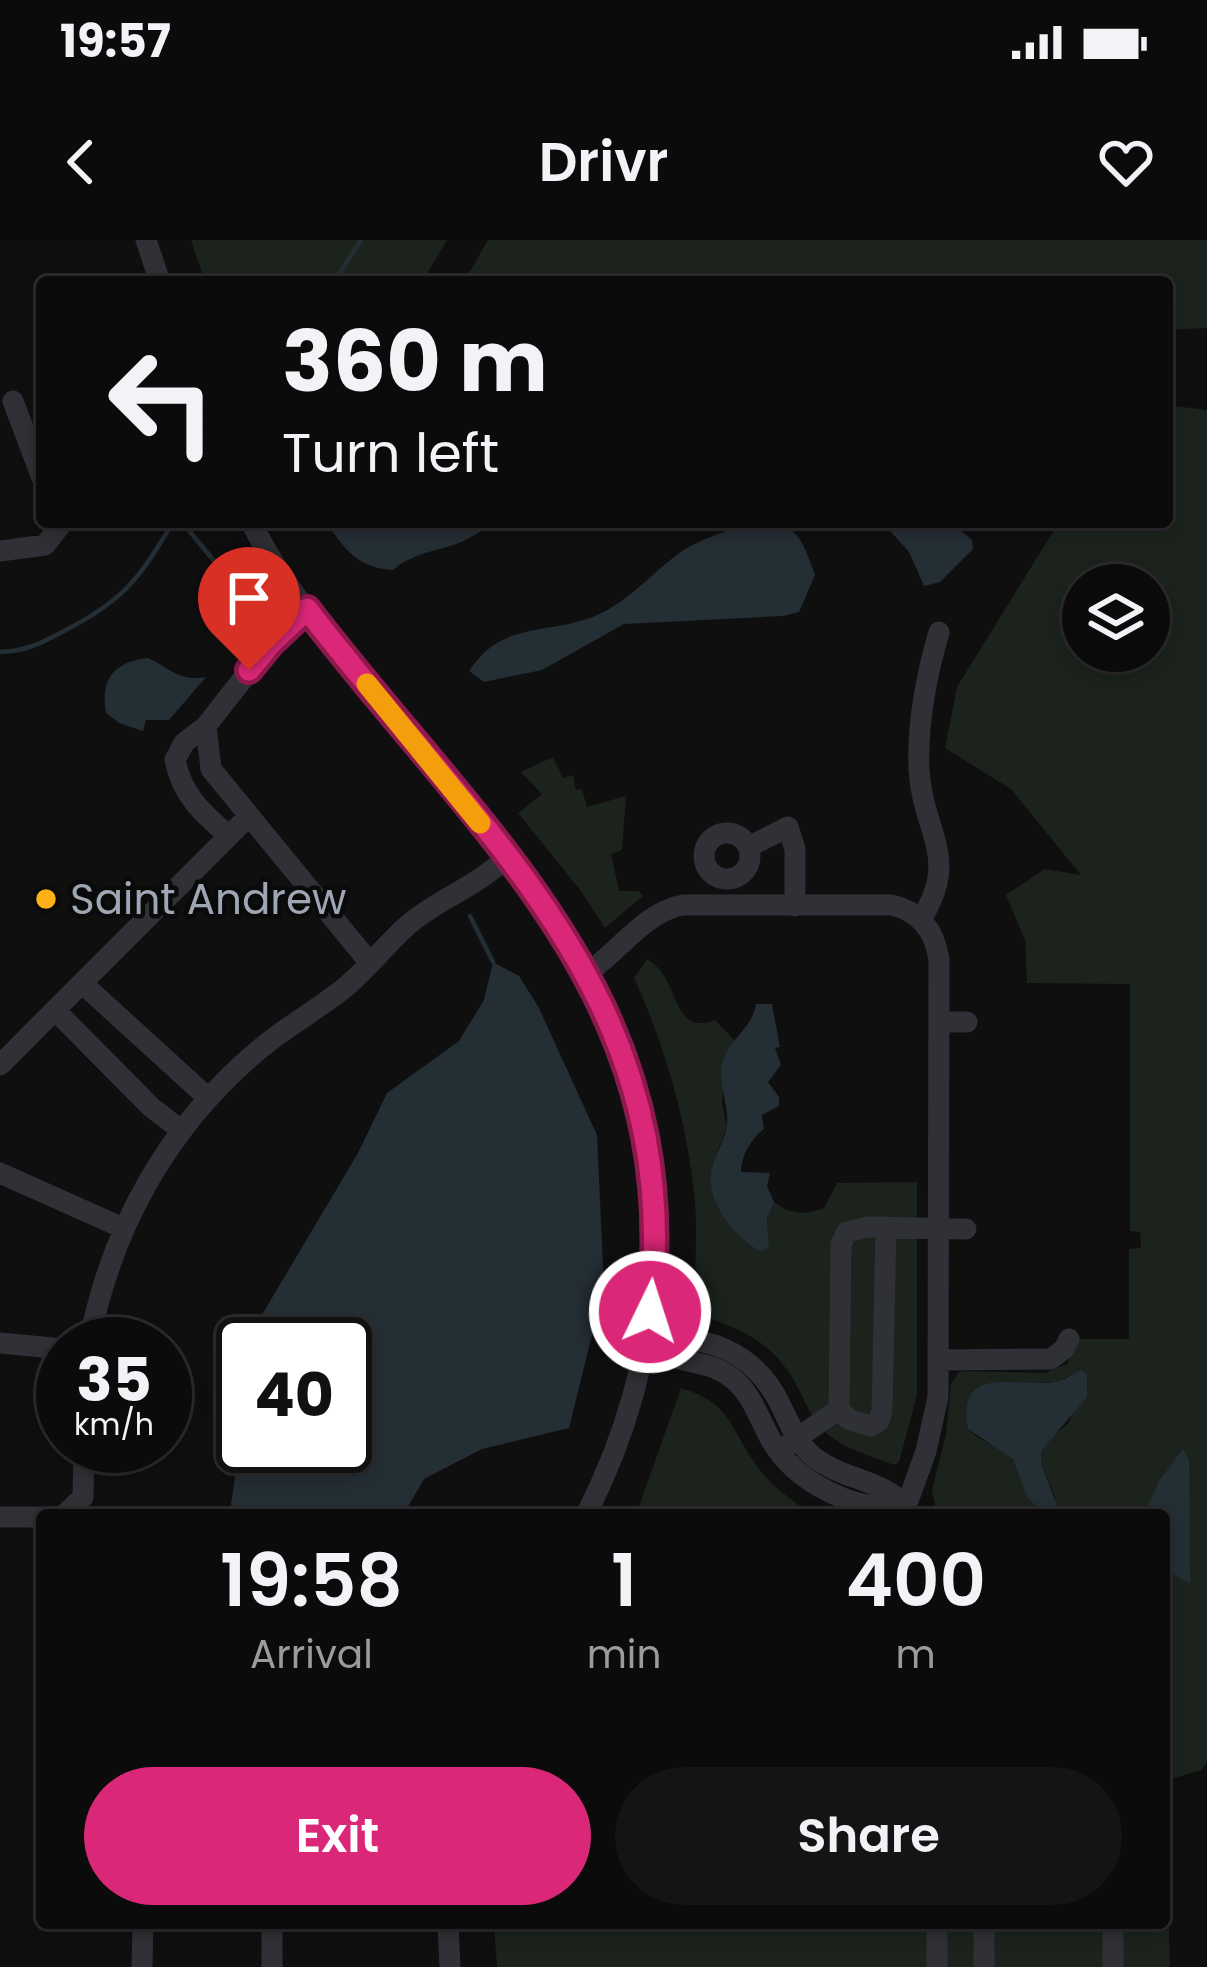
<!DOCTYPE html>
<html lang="en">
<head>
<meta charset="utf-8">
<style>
  :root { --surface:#0b0b0c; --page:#141415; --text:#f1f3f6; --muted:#9a9b9d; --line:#2b2b2d; --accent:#db2777 }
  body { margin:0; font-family:Poppins,sans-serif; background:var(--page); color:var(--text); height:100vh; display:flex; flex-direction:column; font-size:45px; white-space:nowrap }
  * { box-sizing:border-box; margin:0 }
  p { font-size:39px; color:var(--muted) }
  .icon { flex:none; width:66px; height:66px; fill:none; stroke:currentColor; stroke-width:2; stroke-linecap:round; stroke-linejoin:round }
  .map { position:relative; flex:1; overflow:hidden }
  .panel { position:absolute; left:36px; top:1269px; width:1134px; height:420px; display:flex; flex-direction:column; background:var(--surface); border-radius:12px; box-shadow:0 6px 18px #0003,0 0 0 3px var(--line) }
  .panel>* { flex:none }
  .hud { position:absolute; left:36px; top:36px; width:1137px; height:252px; border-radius:12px; box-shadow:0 6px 18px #0003,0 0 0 3px var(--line); background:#0b0b0c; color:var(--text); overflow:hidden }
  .fabs { position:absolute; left:1062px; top:324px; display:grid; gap:24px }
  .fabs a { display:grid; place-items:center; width:108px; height:108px; border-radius:50%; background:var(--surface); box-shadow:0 6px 18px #0003,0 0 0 3px var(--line); font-size:60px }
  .speed { position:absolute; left:36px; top:1077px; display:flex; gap:24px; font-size:60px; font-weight:700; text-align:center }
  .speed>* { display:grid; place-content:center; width:156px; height:156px; border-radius:50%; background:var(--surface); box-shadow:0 6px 18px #0003,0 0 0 3px var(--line); line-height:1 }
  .speed small { font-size:30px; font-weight:400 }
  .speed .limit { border:6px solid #111; border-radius:18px; background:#fff; color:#111 }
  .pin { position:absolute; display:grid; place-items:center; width:102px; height:102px; color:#fff; margin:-123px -51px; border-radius:50% 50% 50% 0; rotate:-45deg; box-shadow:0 0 12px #0007 }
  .pin .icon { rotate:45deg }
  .me { position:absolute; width:132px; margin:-66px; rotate:4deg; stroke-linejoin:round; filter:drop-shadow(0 0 9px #0008) }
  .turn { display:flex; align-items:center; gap:42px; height:252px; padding:0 48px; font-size:54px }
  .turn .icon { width:156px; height:156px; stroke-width:2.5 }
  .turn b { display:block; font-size:84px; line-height:102px }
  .eta { display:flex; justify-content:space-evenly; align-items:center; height:204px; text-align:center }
  .eta b { font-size:72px; font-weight:600; line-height:84px }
  .button { display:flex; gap:24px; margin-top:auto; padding:24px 48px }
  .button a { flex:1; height:138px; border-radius:72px; background:var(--accent); color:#fff; font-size:48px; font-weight:600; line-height:138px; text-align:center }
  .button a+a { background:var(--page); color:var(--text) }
  .status { display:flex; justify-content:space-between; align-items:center; height:84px; padding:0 60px; background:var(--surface); direction:ltr }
  .status svg { height:33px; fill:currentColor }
  header { display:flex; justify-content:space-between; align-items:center; height:156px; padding:0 48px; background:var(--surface); font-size:54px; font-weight:600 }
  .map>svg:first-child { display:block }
  .green { fill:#1b231c; fill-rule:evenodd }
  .water { fill:#242e35 }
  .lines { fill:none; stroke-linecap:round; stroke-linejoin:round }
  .stream { stroke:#242e35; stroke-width:4.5 }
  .minor { stroke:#2f3136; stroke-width:21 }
  .route-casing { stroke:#8e194d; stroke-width:30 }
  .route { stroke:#db2777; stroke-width:21 }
  .slow { stroke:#f59e0b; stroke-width:21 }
  .poi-dot { fill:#ffaf18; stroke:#0a0a0b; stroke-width:4.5 }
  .labels { text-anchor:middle; stroke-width:9; stroke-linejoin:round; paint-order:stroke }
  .poi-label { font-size:42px; fill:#9ea5b3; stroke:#0a0a0b; text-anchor:start }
</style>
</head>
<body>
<div class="status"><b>19:57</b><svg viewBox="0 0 49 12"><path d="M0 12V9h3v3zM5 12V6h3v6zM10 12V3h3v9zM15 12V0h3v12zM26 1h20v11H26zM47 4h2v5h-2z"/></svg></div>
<header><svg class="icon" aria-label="back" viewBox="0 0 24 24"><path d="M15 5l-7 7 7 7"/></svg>Drivr<svg class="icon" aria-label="heart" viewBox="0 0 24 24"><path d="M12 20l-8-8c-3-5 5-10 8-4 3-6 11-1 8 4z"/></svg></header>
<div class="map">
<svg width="1207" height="1727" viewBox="0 0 1207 1727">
  <rect width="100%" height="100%" fill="#0f0f10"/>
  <!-- green -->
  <path class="green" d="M191 0H447L422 42H205Z
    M488 0H1207V88L1167 90V42H464Z
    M1167 165 1207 170V1522L1201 1530 1164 1541 1170 1727H497L494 1683H1164V1275H937L932 1250 946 1194 951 1143 960 1131 1045 1133 1067 1124 1079 1099H1129V1009L1141 1008 1140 992 1130 991V744L1027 743 1025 700 1006 655 1045 629 1081 635 1011 549 945 508 957 447 1059 282H1167ZM1083 345H1149V411H1083ZM1081 1131 1087 1134 1069 1183 1046 1201 1041 1211V1224L1056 1259C1038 1246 1025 1232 1011 1217 999 1205 980 1202 968 1189L978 1146 1056 1142Z
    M553 517 563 538 573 535 576 550 582 549 587 567 626 556 622 610 611 614 619 651H639L643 656 605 688 581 651 518 573 542 554 521 532Z
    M647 719C682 739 670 797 715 780L736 802 727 811 722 863 727 887 712 926 769 1007 767 979 774 962C791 975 805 975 824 968L837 943 917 942V1155L899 1222 894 1225C871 1216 845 1209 826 1193 813 1182 805 1161 797 1146 774 1102 738 1086 693 1074 694 1034 699 992 694 953 686 878 665 806 634 738Z
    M681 1148C732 1164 729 1187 757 1226 772 1247 793 1262 815 1275H636Z"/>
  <!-- water -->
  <path class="water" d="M326 282H490C462 314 423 304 393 330 358 328 345 310 326 282Z
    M751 282C798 284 800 293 815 335L799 372 783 376 624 384 542 430 484 442 469 431C505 375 558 399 609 369 635 354 657 329 682 311 702 298 729 291 751 282Z
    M882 282H951L972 300 973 309 940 342 924 346 909 312Z
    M148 418C170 428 179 442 206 437L169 480H146L143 491 119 483 106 473C100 439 114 422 148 418Z
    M493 722 519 736 538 766 597 895 604 1047 569 1188 482 1209 424 1239 403 1275H235L231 1264 243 1181V1206H345V1104H257L263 1073 358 913 387 853 459 801 484 760Z
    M756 764H772L780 807 775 808 781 825 768 842 779 857V866L762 875 764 889C751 899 741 916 741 932L770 933 767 946 774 962 767 979 769 1007 761 1012C735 997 704 961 712 928 715 914 726 899 727 884 729 860 713 836 727 811 737 794 752 786 756 764Z
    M1081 1130 1087 1134V1157L1041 1211V1224L1057 1265 1044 1272 1028 1259 1013 1219 968 1189C956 1123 1015 1148 1055 1142 1065 1140 1073 1134 1081 1130Z
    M1183 1209 1189 1220 1190 1343C1155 1330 1164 1307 1164 1275H1144L1159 1241Z"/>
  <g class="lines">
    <!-- stream -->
    <path class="stream" d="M334 42 361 0
      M182 282 224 333 247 383
      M0 412C25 411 40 404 62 392 123 361 138 341 173 282
      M470 676 493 722"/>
    <!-- minor -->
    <path class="minor" d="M146 0 160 42
      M13 161 42 238
      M251 282C291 363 357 431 414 501 467 565 527 630 570 702 678 883 681 1088 586 1275
      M0 311 45 305 63 282
      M307 369 271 403 206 486 211 529 370 723
      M206 486 184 503 175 520C182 555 202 573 229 596
      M704 616a23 23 0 1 1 46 0a23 23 0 1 1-46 0Z
      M748 607 788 587 795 609V666
      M921 679C961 617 922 592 919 529 917 482 926 437 939 392
      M587 733C619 712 644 672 683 665H891C920 671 935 691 939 720L938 1157 926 1211 903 1275
      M83 744 208 858
      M56 771 151 867 181 890
      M939 782H967
      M0 825 249 576
      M0 933 123 988
      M647 1102C703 1091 754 1111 780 1164 790 1184 797 1204 815 1218 844 1240 881 1239 906 1266
      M647 1102C657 1108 668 1117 680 1119 699 1124 716 1125 732 1138 753 1155 758 1177 771 1200 796 1243 857 1274 906 1266
      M0 1103 63 1109
      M89 1104C111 987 169 884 261 808 287 786 317 770 343 749 367 730 386 704 409 684 440 658 478 646 507 617
      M938 1120 1051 1119 1064 1109 1069 1099
      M839 1169 848 1179 871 1186 879 1181 882 1171 886 987
      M779 1211 839 1169 841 1004 847 992 868 987 966 989
      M64 1275 83 1257 84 1206
      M0 1277H42
      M448 1683 450 1727
      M984 1683V1727
      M1113 1683V1727
      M142 1727 143 1683
      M272 1727V1683
      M937 1727V1683"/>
  </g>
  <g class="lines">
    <!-- route casing -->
    <g class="route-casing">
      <path id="route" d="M249 430 271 403 307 369C479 595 688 756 650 1072"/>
    </g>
    <!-- route -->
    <use href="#route" class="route"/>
    <!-- slow -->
    <path class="slow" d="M367 444 480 583"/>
  </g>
  <!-- markers -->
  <circle class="poi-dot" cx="46" cy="659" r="12"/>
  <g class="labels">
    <!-- poi labels -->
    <g class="poi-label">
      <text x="70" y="674">Saint Andrew</text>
    </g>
  </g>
</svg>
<div class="fabs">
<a><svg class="icon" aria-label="layers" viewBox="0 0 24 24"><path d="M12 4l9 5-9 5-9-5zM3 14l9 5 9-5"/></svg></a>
</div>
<div class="speed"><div>35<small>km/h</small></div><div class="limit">40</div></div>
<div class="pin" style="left:249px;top:430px;background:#d93025"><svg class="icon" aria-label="arrive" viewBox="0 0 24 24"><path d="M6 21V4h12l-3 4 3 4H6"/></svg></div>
<svg class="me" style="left:650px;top:1072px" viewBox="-20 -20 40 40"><circle r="17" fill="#db2777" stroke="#fff" stroke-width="3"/><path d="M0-11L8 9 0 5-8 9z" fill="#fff"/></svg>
<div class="hud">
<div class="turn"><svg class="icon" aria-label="left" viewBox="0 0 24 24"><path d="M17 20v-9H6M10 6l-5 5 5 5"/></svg><div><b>360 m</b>Turn left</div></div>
</div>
<section class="panel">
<div class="eta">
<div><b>19:58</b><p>Arrival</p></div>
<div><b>1</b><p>min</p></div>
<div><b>400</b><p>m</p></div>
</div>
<div class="button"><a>Exit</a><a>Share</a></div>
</section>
</div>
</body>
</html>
